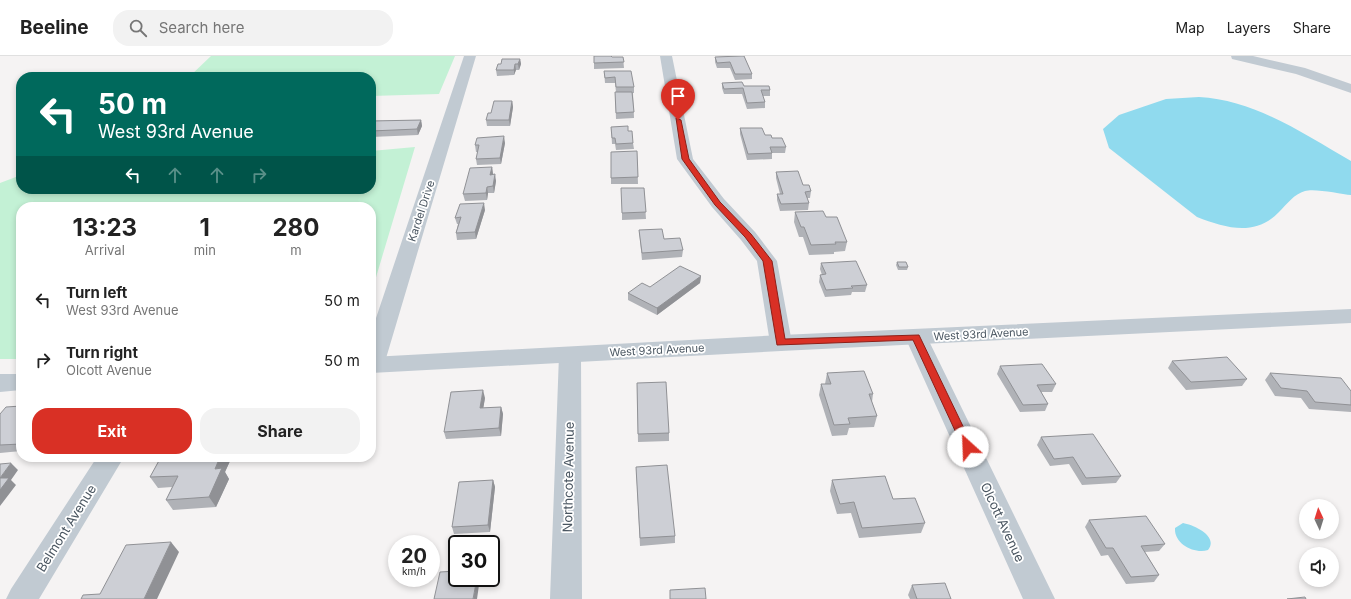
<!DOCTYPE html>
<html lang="en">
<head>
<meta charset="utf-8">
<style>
  :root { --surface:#fff; --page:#f2f2f2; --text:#222; --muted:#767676; --line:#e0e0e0; --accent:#d93025 }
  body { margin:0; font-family:Inter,sans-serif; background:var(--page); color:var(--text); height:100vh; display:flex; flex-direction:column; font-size:15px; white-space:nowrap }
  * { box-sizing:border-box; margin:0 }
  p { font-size:13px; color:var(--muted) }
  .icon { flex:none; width:22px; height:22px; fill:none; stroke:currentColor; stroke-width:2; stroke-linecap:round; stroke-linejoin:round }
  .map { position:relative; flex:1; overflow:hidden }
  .sheet { position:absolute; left:16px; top:146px; width:360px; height:260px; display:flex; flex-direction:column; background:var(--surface); border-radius:16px; box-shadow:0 2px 6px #0003 }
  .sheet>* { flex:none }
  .banner { position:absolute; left:16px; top:16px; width:360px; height:122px; border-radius:16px; box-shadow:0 2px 6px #0003; background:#00695c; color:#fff; overflow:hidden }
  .needle { width:26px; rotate:356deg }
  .fabs { position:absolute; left:1299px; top:443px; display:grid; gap:8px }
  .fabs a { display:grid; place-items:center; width:40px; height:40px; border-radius:50%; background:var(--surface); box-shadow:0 2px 6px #0003; font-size:20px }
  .speed { position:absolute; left:388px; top:479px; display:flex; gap:8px; font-size:20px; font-weight:700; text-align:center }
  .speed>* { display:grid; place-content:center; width:52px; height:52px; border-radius:50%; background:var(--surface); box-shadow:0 2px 6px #0003; line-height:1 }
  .speed small { font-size:10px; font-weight:400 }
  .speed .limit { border:2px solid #111; border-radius:6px; background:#fff; color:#111 }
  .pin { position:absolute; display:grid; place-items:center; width:34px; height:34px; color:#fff; margin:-41px -17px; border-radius:50% 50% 50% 0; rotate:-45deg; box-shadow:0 0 4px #0007 }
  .pin .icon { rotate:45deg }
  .me { position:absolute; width:44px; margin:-22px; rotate:335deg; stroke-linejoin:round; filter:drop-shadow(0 0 3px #0008) }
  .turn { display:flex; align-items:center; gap:14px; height:84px; padding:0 16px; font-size:18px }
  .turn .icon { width:52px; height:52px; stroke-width:2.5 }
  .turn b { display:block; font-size:28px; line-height:34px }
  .lanes { display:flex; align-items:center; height:38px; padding:0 16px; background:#0003; justify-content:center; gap:20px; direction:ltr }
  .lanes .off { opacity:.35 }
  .eta { display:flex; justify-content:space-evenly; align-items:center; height:68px; text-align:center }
  .eta b { font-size:24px; font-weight:700; line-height:28px }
  .action { display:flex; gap:8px; margin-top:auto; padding:8px 16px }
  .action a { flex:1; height:46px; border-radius:16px; background:var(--accent); color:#fff; font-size:16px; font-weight:700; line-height:46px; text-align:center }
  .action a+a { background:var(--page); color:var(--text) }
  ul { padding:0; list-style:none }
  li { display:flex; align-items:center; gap:12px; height:60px; padding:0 16px }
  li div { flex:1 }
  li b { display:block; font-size:15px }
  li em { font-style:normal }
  header { display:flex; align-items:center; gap:24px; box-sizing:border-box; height:56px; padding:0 20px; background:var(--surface); border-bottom:1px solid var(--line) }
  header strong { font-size:19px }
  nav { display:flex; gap:22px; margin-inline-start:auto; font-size:14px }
  .search { width:280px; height:36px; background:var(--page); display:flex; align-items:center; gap:10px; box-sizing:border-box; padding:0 14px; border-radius:16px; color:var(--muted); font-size:15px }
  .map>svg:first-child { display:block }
  .green { fill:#c3f1d5 }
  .water { fill:#90daee }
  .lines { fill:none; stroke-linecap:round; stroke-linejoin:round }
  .minor { fill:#c1cad2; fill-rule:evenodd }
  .tertiary { fill:#c1cad2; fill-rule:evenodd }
  .wall { fill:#b0b2b7 }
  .shaded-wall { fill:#909195 }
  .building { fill:#cdcfd5; stroke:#909195 }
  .route { fill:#d93025; stroke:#8d1f18 }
  .labels { text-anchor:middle; stroke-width:3.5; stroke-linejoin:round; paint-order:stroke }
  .street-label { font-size:11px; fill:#4a5661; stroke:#fff }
  .near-street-label { font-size:13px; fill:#4a5661; stroke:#fff }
</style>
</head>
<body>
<header>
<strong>Beeline</strong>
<div class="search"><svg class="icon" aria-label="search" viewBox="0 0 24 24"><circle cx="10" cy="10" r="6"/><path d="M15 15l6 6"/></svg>Search here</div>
<nav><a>Map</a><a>Layers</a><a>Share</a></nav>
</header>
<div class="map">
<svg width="1351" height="543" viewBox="0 0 1351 543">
  <rect width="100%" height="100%" fill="#f5f3f3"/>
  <!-- green -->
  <path class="green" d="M211 0H455L439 38 371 40V21H189Z
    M415 91 371 238V151H21V303H0V127L21 119V133H371V95Z"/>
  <!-- water -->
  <path class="water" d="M1199 41C1255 44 1304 78 1351 105V139C1341 138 1314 132 1305 135 1294 138 1287 148 1279 156 1255 181 1226 172 1197 161L1109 92 1103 73 1119 59 1166 43Z
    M1183 467C1194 469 1219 480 1208 494 1194 498 1174 488 1175 472Z"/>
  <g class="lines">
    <!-- minor -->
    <path class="minor" d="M464 0H476L384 309 380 315 371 317V277Z
      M660 0H672L693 103 724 143 755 176 777 205 792 287 789 292 781 295 773 292 770 287 757 205 741 184 712 151 677 103Z
      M1231 0H1253L1305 12 1351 28V37L1296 18 1232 3Z
      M916 274 924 276 927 281 1055 543H1023L905 281 908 276Z
      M570 291 578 293 581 299 582 543H550L559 299 562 293Z
      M97 401H124L39 543H6L11 533Z"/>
    <!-- tertiary -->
    <path class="tertiary" d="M1351 253V267L781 295 371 317V301L781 279Z
      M0 318H21V334L0 336Z"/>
  </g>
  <!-- wall -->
  <path class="wall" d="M594 0 612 1H623L624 12 594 13Z
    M744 0 752 18V23L735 24 730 12H717L715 6V1Z
    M520 3 521 8 519 14H516L514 19 497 20 496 14 501 8Z
    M604 15 634 31V37H633L634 62 616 63 615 36H616L615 27H605Z
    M722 27 770 34V40H763L765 46V52L747 53 742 38H724L722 32Z
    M512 45 513 51 510 70H487L486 64 491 57Z
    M421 64 422 70 418 79 371 81V65Z
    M611 71 628 75 633 87 634 93 616 94 615 88H612Z
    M740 72 765 79 772 82 786 91 785 97H772V103L747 104 740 78Z
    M505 87 501 108 477 109 476 103 478 96H476L475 89Z
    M637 95 638 128H611V122Z
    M492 111 493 119 496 125 494 137H488L487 144 465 145 463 138Z
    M776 116 803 129 811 135 810 142H807L809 147 808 154 780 155 777 144V138H780L776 122Z
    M644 132 646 163 622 164V157Z
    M485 154 476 183 457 184 456 177 458 168H457L455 162Z
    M795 156 826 161 847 186 845 195 834 196V198L809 199 803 181H799L794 166Z
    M639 174 664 183 683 194 682 201 642 204Z
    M897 206 908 211 907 214H898L896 209Z
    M821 207 867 229 865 236H852L851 239 825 241 819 226 820 219H822L820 213Z
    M701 220 700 227 657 259 628 244V237Z
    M1172 305 1247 323 1242 330 1186 334 1168 312Z
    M1000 310 1056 328 1052 336H1041L1048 348 1045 355 1020 356 997 318Z
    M827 317 873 338 872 346 877 360 874 371 849 372 847 379 832 380 819 339 821 328H825Z
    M1270 317 1351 335V356L1309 353 1301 342 1275 340 1265 324Z
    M637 327 669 377V385L638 386Z
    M485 342 483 352 501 351 503 358 501 380 446 383 444 376Z
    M21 350V395L0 397V358Z
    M1041 381 1121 420 1116 427 1082 429 1069 408 1050 410 1037 389Z
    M161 401H227L230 405 225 416 229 423 216 451 173 454 166 444 172 431 158 432 150 421Z
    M636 411 675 480V487L640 490Z
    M493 424 495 431 490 476 454 478 452 471Z
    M832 424 893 443 925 467 921 477 859 482 851 457 837 458 830 435Z
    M1089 464 1165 488 1159 495 1145 496 1159 519 1154 526 1126 528 1108 499 1101 500 1085 471Z
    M912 529 951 543H910L908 539Z"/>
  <!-- shaded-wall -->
  <path class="shaded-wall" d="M520 3 521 8 519 14 518 8Z
    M515 8 516 14 514 19V14Z
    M512 45 513 51 510 70 509 64Z
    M421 64 422 70 418 79 417 73Z
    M504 80 505 87 501 108 500 102Z
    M492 111 493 118 491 125 490 119Z
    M495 118 496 125 494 137 493 130Z
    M487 131 488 137 487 144 486 137Z
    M484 147 485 154 476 183 475 176Z
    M701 220 700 227 657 259V252Z
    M483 334 485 342 482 360 480 352Z
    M501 351 503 358 501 380 499 372Z
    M220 401H227L230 405 225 416 229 423 216 451 209 441 215 413Z
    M11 407 18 414 11 424 16 429 0 450V422Z
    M493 424 495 431 490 476 488 469Z
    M171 486 179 496 157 543H144Z
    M477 522H480L477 543H473Z"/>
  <!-- building -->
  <path class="building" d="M594 0H611L612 1H623L624 6 594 7Z
    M741 0H744L752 18H735L730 6 717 7 715 1Z
    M502 3H520L518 8H515L514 14H496L498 8H501Z
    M604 15H631L634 31H616L615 21 605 22Z
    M742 26 744 30H769L770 34H761L765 46 747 47 743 32 724 33 722 27Z
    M615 36H632L634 56 616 57Z
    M494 45H512L509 64H486L488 57H491Z
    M421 64 417 73 371 75V65Z
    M628 70V75H632L633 87 616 88 615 82H612L611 71Z
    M740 72H762L765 79H771L772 82H782L786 91H770L772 97 748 98Z
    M504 80 500 102 476 103 479 89H475L477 82Z
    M637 95 638 121 611 122V96Z
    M492 111 490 119 495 118 493 130 487 131 486 137 463 138 470 112Z
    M798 115 803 129H809L811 135 805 136 809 147 781 148 777 138H783L776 116Z
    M621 132H644L646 156 622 157Z
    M484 147 475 176 456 177 461 161 455 162 460 148Z
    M823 155 826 161H837L847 186H835L836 188 811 189 804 171H801L795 156Z
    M662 173 664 183 680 182 683 194 642 197 639 174Z
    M856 205 867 229 851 230 853 232 826 234 820 219 826 218 821 207Z
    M897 206H906L908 211H899Z
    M680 210 701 220 657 252 628 237 642 227 650 231Z
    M1227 301 1247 323 1191 326 1172 305Z
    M1042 308 1056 328 1037 329 1048 348 1023 349 1000 310Z
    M864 315 873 338H869L877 360 848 362 850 368 834 369 821 328H831L827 317Z
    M1270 317 1341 322 1351 335V349L1315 346 1307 335 1281 332Z
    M666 326 669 377 638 378 637 327Z
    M483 334 480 352 501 351 499 372 444 376 451 336Z
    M21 350V388L0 389V358L6 351Z
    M1093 378 1121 420 1086 422 1073 401 1054 403 1041 381Z
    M161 401H220L215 413 222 412 209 441 166 444 178 420 150 421Z
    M11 407 0 422V408Z
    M667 409 675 480 640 482 636 411Z
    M885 420 893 443 915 442 925 467 862 472 854 446 840 448 832 424Z
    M0 422H9L0 434Z
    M493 424 488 469 452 471 459 426Z
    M1146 460 1165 488 1141 490 1159 519 1131 521 1113 492H1106L1089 464Z
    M171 486 144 543H81L83 539 100 538 126 489Z
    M457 515V522H477L473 543H434L440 516Z
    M945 527 951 543H917L912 529Z
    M705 532 706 543H670V534Z
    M1305 541 1306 543H1287Z"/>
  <!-- route -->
  <path class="route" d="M676 62 681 64 689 103 720 146 751 178 772 205 785 283 919 279 973 391 972 394 968 396 964 394 913 284 777 289 763 205 745 181 715 149 682 103Z"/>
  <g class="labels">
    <!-- street labels -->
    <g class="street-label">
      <text transform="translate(421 155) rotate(-72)" y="4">Kardel Drive</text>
      <text transform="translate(981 278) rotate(-3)" y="4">West 93rd Avenue</text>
      <text transform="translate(657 294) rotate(-3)" y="4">West 93rd Avenue</text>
    </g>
    <!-- near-street labels -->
    <g class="near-street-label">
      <text transform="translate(568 421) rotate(-89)" y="5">Northcote Avenue</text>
      <text transform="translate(1003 466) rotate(65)" y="5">Olcott Avenue</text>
      <text transform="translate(66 472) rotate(-58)" y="5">Belmont Avenue</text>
    </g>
  </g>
</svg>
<div class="fabs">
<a><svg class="needle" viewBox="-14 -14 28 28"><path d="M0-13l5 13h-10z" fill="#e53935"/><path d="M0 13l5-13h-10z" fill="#767676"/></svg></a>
<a><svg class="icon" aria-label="sound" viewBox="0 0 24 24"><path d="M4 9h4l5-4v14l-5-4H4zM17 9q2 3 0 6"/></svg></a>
</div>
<div class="speed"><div>20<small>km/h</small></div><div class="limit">30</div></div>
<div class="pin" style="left:678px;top:64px;background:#d93025"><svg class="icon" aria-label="arrive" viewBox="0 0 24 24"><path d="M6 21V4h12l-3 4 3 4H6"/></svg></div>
<svg class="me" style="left:968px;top:391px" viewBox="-20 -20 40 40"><circle r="19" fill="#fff"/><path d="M0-13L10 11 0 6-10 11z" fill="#d93025"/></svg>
<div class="banner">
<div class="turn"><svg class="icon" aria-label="left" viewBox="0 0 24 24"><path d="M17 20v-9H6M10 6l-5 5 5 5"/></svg><div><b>50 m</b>West 93rd Avenue</div></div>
<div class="lanes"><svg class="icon" aria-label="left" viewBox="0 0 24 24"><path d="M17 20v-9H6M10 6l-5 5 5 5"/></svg><svg class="icon off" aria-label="ahead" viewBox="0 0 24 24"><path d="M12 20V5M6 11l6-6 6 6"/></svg><svg class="icon off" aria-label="ahead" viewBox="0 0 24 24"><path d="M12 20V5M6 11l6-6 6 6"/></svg><svg class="icon off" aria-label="right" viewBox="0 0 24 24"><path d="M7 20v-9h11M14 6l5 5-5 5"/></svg></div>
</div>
<section class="sheet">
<div class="eta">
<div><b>13:23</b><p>Arrival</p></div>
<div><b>1</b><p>min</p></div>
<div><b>280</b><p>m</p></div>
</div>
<ul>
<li><svg class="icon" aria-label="left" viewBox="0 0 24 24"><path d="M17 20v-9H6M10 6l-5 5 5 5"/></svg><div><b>Turn left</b><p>West 93rd Avenue</p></div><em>50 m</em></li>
<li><svg class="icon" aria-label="right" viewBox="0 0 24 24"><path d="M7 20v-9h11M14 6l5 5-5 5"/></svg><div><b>Turn right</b><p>Olcott Avenue</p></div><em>50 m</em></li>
</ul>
<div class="action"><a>Exit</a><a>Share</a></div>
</section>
</div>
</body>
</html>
